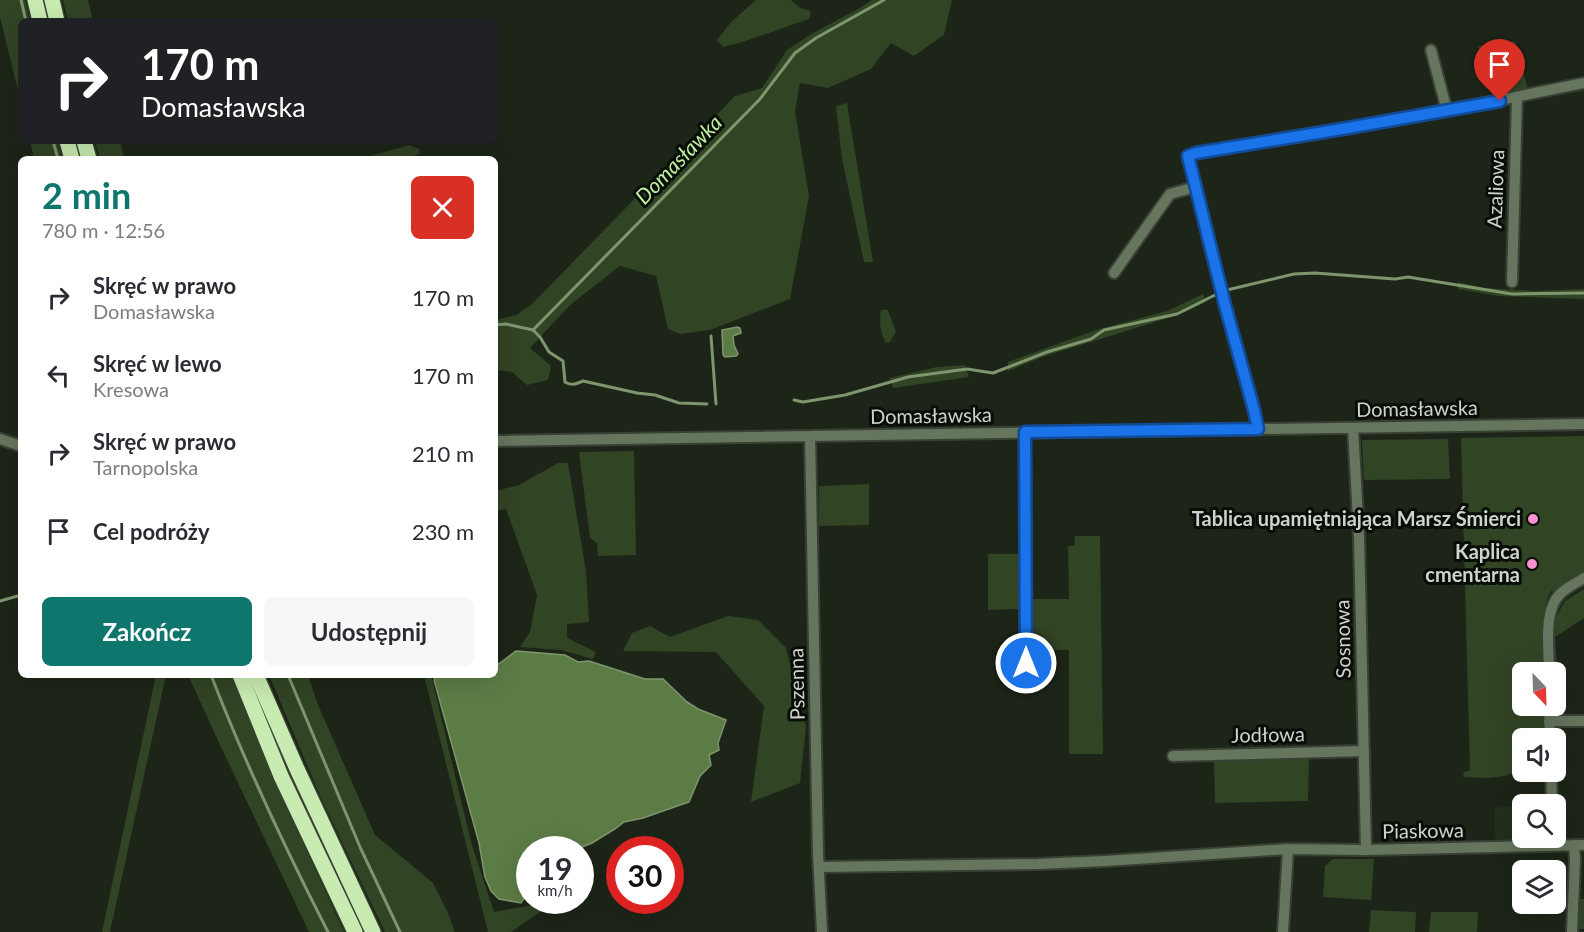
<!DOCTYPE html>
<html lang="pl">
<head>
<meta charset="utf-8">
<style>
  :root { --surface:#fff; --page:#f7f7f7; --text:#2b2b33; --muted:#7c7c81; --accent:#0f766e }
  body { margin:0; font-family:Lato,sans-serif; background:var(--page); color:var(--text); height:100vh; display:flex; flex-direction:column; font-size:22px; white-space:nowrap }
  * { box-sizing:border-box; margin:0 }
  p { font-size:20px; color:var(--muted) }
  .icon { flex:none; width:33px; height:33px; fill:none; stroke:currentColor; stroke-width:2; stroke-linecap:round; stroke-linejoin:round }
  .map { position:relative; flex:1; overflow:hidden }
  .details { position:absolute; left:18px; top:156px; width:480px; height:522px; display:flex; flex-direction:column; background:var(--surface); border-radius:9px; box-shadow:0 6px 24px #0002 }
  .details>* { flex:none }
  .top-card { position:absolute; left:18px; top:18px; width:480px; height:126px; border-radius:9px; box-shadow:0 6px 24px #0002; background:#202124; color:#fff; overflow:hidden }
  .needle { width:39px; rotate:157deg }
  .tools { position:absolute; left:1512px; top:662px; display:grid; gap:12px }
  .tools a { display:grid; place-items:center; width:54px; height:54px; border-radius:9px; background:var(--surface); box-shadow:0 6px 24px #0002; font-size:30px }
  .speed { position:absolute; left:516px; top:836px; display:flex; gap:12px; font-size:30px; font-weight:700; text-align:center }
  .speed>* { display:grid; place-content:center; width:78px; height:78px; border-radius:50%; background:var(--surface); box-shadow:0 6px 24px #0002; line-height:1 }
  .speed small { font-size:15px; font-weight:400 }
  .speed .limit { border:9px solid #d22; background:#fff; color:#111 }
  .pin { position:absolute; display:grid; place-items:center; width:51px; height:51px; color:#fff; margin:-62px -26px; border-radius:50% 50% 50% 0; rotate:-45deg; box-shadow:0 0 6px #0007 }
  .pin .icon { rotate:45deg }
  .me { position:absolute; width:66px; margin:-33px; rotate:0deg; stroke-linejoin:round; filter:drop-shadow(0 0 4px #0008) }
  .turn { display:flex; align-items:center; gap:21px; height:126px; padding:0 24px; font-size:27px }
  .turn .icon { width:78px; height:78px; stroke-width:2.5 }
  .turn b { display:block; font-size:42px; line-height:51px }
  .round { display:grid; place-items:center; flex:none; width:63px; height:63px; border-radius:9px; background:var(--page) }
  .headline { display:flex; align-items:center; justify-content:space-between; height:102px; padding:0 24px }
  h1 { font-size:36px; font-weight:700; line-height:45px; color:var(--accent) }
  .button { display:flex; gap:12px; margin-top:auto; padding:12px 24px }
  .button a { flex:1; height:69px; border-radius:9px; background:var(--accent); color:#fff; font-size:24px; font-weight:700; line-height:69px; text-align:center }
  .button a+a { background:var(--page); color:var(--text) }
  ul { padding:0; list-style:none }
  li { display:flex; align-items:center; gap:18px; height:78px; padding:0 24px }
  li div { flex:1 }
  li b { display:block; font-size:22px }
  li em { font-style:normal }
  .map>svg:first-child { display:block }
  .built { fill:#232e1c }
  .green { fill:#314424 }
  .water { fill:#5c7c46; stroke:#7e966e; stroke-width:1.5 }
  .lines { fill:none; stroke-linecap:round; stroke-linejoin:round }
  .stream { stroke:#7e966e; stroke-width:3 }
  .minor-casing { stroke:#394135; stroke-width:14 }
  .highway-casing { stroke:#394135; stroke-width:18 }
  .minor { stroke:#66755e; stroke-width:10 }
  .highway { stroke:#c7ebb0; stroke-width:15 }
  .route-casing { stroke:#114b97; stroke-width:15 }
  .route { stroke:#1a73e8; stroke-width:10 }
  .poi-dot { fill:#f790cf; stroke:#090d07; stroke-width:2 }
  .labels { text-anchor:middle; stroke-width:6; stroke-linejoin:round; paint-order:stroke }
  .street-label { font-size:20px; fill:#ced3cb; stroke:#090d07 }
  .poi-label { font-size:20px; font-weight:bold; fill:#ced3cb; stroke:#090d07; text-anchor:end }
  .water-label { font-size:21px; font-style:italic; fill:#c0f1a0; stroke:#090d07 }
</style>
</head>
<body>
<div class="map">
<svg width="1584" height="932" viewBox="0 0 1584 932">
  <rect width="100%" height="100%" fill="#1d2518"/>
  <!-- built -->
  <path class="built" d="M1522 806V836H1517L1514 842H1498L1495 838 1494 807Z"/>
  <!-- green -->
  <path class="green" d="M0 0H25L30 21H21V103L0 17Z
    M63 0H88L93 21H68Z
    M756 0H791L800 8 811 11 809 19 742 42 723 47 717 40 731 22Z
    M872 0H952L944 35 914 56 891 43 871 69 828 88 800 83 795 111 809 196 790 299 710 330 680 334 668 329 656 276 620 266 570 305 530 348 551 366 548 380 527 385 512 372 495 370V320L516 315 531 305 735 96 762 88 787 50 813 33 860 8Z
    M1515 41 1528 90 1492 95 1478 46Z
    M847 103 873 262H864L842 159 836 106Z
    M30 141H57L62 159H34Z
    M95 141H120L124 159H100Z
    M409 145 419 149 420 154 403 159H360Z
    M1458 282 1485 288 1536 291 1584 289V299L1499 296 1458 289Z
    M1203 294 1206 302 1178 315 1042 357 1008 371V362L1096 330 1167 311Z
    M881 310H888L896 332 890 342 886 343C880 333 879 321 881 310Z
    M965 365 969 377 893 388 890 378 937 367Z
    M1584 436V574L1558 592 1551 591C1540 605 1545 653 1545 672H1522V705H1546V738H1522V768C1506 780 1482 778 1463 777L1464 772 1470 770 1461 438Z
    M1448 439 1450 479 1364 480 1362 440Z
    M634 451 636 555 598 556 597 543 590 538 579 452Z
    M558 463H568L586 571 589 622 567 624V638L596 652 593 659 561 650 520 647 530 632 537 595 506 509 495 511V491L519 485Z
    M869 484V525L819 526V486Z
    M1075 536H1100L1103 754H1069V650H1032V599H1069L1068 546H1074Z
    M988 554H1022V609L988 610Z
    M1584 589V618L1555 637 1560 717 1554 714 1553 705H1556V672H1552L1551 626 1565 601Z
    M728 616 758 620 786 648 806 726 800 783 751 802 764 706 716 652 623 651 632 633 650 626 670 637Z
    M156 675H166L110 932H102Z
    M188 675H230L284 802 344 932H309L220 745Z
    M269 675H308L318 705 375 835 433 883 447 911 455 932H385L321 798Z
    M424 675H431L471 842 494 912 532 905 537 900H552L546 908 511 932H488Z
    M1309 759 1308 801 1215 803 1214 761Z
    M1333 859H1374L1371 900 1323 897 1325 866Z
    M1580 899H1584V929H1578Z
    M1371 910 1416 912 1415 932H1369Z
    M1431 912H1478L1477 932H1429Z"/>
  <!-- water -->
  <path class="water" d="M737 327 740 328 741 333 733 336 734 345 738 354 736 356 725 357 723 355 722 330Z
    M516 651 565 655 578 662 589 661 645 679H663L687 702 698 709 726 720 718 743 719 750 709 755 711 765 700 776 689 802 643 818 624 822 615 829 592 843 577 849H530L529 891 521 903 499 899 491 891 485 877 479 843 434 680 436 675H495V665L500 663Z"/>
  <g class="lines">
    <!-- stream -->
    <path class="stream" d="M21 0 26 21
      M53 141 58 159
      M1227 290 1294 274 1315 273 1395 279 1408 277 1512 294 1584 293
      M495 325 506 324 533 330 760 99 795 53 816 38 884 0
      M533 330 540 337 549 352 563 361 565 382C571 386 576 384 583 381L637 393 655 395 679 403 707 404
      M711 336 716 404
      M794 400 803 402 845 395 908 377 967 369 993 373 1047 352 1091 339 1104 330 1177 314 1215 295
      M0 601 21 595
      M211 675C245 763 285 848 328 932
      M288 675 360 847 400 932"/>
    <!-- minor casing -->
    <g class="minor-casing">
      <path id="minor" d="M1431 50 1447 111
        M1114 273 1170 194 1195 187
        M1512 282 1517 98
        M1353 428 1359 537 1366 850
        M1258 429 1254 410 1225 305 1188 156 1196 153 1441 112 1584 83
        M1025 432 1026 663
        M810 436 818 853 822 932
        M0 439 21 446
        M495 441 1584 424
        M1549 672C1549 648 1543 611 1560 594 1567 587 1576 583 1584 578
        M1549 705 1550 738
        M1549 721H1584
        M1173 756 1364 751
        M1551 771 1552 804
        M820 867 1038 864 1105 861 1288 849 1366 850 1584 845
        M1283 932 1288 849
        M1572 932 1575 860 1574 845"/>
    </g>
    <!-- highway casing -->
    <g class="highway-casing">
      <path id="highway" d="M35 0 40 21
        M52 0 57 21
        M67 141 72 159
        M84 141 89 159
        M240 675 281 776 355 932
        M256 675 297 769 373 932"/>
    </g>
    <!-- minor -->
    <use href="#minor" class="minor"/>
    <!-- highway -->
    <use href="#highway" class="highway"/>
  </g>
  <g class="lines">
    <!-- route casing -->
    <g class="route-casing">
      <path id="route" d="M1026 663 1025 432 1258 429 1254 410 1225 305 1188 156 1196 153 1342 129 1500 101"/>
    </g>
    <!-- route -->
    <use href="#route" class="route"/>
  </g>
  <!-- markers -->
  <g class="poi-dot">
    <circle cx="1533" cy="519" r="6"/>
    <circle cx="1532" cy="564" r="6"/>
  </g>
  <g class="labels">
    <!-- street labels -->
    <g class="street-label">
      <text transform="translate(1496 189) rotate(-88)" y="7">Azaliowa</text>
      <text transform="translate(1417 409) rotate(-1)" y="7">Domasławska</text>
      <text transform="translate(931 416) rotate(-1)" y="7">Domasławska</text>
      <text transform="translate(1343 639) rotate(-91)" y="7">Sosnowa</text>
      <text transform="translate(797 684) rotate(-91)" y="7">Pszenna</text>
      <text transform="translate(1268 735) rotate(-1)" y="7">Jodłowa</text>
      <text transform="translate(1423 831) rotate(-1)" y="7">Piaskowa</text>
    </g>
    <!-- poi labels -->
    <g class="poi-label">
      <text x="1521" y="526">Tablica upamiętniająca Marsz Śmierci</text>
      <text x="1520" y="559">Kaplica<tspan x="1520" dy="23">cmentarna</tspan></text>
    </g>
    <!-- water labels -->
    <g class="water-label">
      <text transform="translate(679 160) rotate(-46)" y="7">Domasławka</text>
    </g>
  </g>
</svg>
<div class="tools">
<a><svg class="needle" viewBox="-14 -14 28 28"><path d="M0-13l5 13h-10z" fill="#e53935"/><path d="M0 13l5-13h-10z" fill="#7c7c81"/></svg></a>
<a><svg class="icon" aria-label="sound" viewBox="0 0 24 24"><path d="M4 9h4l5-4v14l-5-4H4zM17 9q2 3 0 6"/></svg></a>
<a><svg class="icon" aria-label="search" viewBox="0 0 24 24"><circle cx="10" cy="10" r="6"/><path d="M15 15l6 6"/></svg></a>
<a><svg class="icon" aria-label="layers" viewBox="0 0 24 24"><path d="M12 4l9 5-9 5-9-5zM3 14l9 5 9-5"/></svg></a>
</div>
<div class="speed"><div>19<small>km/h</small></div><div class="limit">30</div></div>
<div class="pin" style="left:1500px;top:101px;background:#d93025"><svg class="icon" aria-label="arrive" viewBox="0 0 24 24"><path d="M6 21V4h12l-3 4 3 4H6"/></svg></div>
<svg class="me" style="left:1026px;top:663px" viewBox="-20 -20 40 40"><circle r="17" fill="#1a73e8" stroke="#fff" stroke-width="3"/><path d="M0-11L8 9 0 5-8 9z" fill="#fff"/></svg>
<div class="top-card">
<div class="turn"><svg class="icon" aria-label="right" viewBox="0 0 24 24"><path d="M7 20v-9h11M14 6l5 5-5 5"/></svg><div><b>170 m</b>Domasławska</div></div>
</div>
<section class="details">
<div class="headline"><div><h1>2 min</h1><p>780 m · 12:56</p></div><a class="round" style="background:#d93025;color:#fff"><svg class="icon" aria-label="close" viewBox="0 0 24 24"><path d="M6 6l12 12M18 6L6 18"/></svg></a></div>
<ul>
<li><svg class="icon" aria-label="right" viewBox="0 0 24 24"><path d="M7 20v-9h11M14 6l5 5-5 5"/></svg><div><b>Skręć w prawo</b><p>Domasławska</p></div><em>170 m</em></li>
<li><svg class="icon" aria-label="left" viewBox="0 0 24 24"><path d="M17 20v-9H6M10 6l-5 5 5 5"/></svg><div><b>Skręć w lewo</b><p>Kresowa</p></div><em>170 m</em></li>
<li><svg class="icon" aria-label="right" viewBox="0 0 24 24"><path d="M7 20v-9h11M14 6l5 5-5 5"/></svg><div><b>Skręć w prawo</b><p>Tarnopolska</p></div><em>210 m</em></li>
<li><svg class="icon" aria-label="arrive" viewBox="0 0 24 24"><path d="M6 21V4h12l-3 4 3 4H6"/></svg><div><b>Cel podróży</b></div><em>230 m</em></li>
</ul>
<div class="button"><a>Zakończ</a><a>Udostępnij</a></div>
</section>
</div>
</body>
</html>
